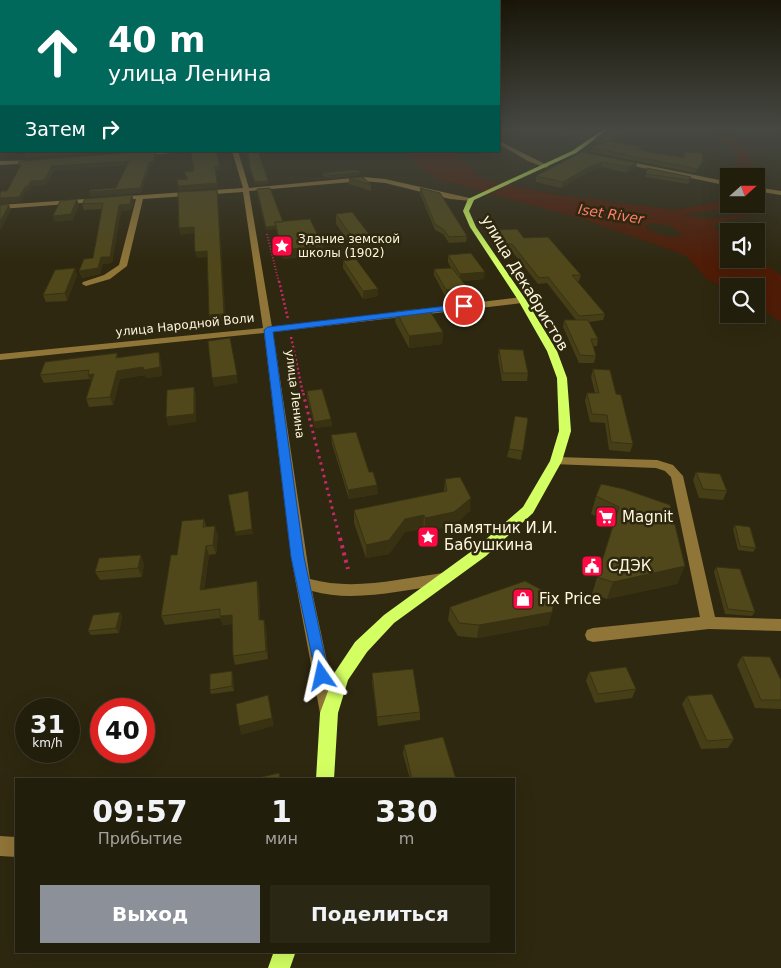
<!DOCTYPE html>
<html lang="ru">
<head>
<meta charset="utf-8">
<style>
  :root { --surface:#221e0c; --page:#2a2715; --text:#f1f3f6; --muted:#a2a29d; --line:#3f3c2d; --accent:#8c9099 }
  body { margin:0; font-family:"DejaVu Sans",sans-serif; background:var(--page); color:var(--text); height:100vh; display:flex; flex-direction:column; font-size:19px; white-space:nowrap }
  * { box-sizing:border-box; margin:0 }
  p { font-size:16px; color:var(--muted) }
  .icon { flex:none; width:28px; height:28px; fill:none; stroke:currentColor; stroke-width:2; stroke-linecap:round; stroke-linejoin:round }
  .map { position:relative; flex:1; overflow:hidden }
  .side { position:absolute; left:15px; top:778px; width:500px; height:175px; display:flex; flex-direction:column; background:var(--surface); border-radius:0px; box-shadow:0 5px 20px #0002,0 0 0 1px var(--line) }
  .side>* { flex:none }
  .banner { position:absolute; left:0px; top:0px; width:500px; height:152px; box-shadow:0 5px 20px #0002,0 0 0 1px var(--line); background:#00695c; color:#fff; overflow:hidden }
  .needle { width:32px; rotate:69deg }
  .buttons { position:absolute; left:720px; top:168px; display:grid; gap:10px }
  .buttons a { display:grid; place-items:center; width:45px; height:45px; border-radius:0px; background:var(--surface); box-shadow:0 5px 20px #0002,0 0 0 1px var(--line); font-size:25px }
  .speed { position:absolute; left:15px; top:698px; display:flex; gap:10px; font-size:25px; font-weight:700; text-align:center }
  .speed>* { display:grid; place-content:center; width:65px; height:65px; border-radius:50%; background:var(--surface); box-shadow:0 5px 20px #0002,0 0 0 1px var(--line); line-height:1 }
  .speed small { font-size:12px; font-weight:400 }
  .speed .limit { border:8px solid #d22; background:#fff; color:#111 }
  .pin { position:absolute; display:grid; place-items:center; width:42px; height:42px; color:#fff; margin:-21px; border:2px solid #fff; border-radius:50%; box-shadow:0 1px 5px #0007 }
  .me { position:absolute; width:55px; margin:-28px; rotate:349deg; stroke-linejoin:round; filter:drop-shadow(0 0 4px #0008) }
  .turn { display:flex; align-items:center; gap:18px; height:105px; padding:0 25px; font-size:22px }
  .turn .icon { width:65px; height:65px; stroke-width:2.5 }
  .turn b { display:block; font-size:35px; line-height:42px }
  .then { display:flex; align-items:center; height:48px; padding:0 25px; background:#0003; gap:10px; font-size:19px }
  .eta { display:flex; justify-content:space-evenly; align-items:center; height:85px; text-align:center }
  .eta b { font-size:30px; font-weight:600; line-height:35px }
  .primary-button { display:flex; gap:10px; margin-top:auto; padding:10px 25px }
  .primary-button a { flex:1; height:58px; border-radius:0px; background:var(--accent); color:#fff; font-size:20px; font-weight:600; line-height:58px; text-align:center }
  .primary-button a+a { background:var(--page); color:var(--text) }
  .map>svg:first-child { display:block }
  .water { fill:#4f1c07; fill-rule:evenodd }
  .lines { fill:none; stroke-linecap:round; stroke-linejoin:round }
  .river { fill:#4f1c07; fill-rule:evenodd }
  .path-far3 { stroke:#c72869; stroke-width:2; stroke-dasharray:1 2; stroke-linecap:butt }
  .path-far2 { stroke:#c72869; stroke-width:2.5; stroke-dasharray:2 2.5; stroke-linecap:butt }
  .path-far1 { stroke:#c72869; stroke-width:3; stroke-dasharray:2.5 4; stroke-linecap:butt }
  .path { stroke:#c72869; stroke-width:4; stroke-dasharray:3 4.5; stroke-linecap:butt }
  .minor { fill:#907538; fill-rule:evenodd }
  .major { fill:#d3ff63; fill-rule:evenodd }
  .wall { fill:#453e16 }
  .shaded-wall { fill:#383212 }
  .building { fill:#50481a; stroke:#383212 }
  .route { fill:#1a73e8; stroke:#114b97 }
  .labels { text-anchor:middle; stroke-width:5; stroke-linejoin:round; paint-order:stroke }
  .far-poi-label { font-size:12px; fill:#fff7dc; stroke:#2e2810; text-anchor:start }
  .far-street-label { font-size:12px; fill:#fff7dc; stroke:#2e2810 }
  .far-water-label { font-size:14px; font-style:italic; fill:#ff7c6a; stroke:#2e2810 }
  .street-label { font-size:15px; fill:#fff7dc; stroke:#2e2810 }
  .poi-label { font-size:15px; fill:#fff7dc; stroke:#2e2810; text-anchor:start }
</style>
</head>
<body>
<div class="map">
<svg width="781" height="968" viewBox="0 0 781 968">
  <rect width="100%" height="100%" fill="#2e2810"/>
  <!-- water -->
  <path class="water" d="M406 151H450L458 156 457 160 469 165 478 176 493 182 552 194 675 210 729 200V204H743L742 206 748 213V216L718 222 713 227 729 241V259H756L781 275V322L756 306V286H729V291L707 279 687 257 677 252 582 219 438 179 421 168ZM736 207 741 208 747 214 711 219 682 215ZM651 223 671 226 683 235C672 239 655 235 645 227Z"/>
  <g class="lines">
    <!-- river -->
    <path class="river" d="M719 129H735L730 133 744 147 753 163 748 171 754 176 735 175 733 172 739 163C735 148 725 143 715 132Z"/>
    <!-- path-far3 -->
    <path class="path-far3" d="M267 234 279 283"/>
    <!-- path-far2 -->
    <path class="path-far2" d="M279 281 288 319
      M291 337 303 394"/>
    <!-- path-far1 -->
    <path class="path-far1" d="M303 393 340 539"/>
    <!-- path -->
    <path class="path" d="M340 538 348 569"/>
    <!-- minor -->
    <path class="minor" d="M499 141 549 166 546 168 528 161 499 144Z
      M192 151 140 156 137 154 158 151Z
      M232 151H238L249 188 363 177 385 179 474 199 471 201 450 199 385 183 363 181 249 191 272 327 522 297 526 300 522 303 273 332 310 579C353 591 399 579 443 573L448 575 450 579 448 583 443 585C401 590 354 603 312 591L338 713 335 719 329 721 323 719 320 713 291 557 264 333 0 360V354L263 328 243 192 143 199 127 266 110 279 86 286 82 284 83 282 104 275 119 265 136 199 0 209V205L243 188Z
      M37 160 35 163 0 165V161Z
      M621 160 729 182V186L619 163Z
      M756 187 781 191V195L756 191Z
      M556 457 657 460 673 465 683 476 715 617 781 619V631L709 629 593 642 587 640 585 635 587 630 593 628 700 617 671 477 665 471 656 468 552 464 550 461 552 458Z
      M0 836 16 837V857L0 856Z"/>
    <!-- major -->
    <path class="major" d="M604 129H609L576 153 474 200 469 211 476 227 526 300 557 351 567 378 571 431 562 461 533 513 486 556 394 623 367 652 348 680 338 713 334 779H316L320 713 335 672 355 642 384 615 476 548 523 507 550 461 559 431 557 378 547 351 518 300 470 227 463 211 468 199 572 151Z
      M274 951H296L290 968H268Z"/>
  </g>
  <!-- wall -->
  <path class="wall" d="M566 129H601L585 140 558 135 559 132Z
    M609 129H636L613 142 642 147 641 150 683 158 684 152 702 164 695 173 591 152 592 148 602 143 595 142V139Z
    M347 151H362V152H347Z
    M582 152 636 168 627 173 602 167 588 172 562 188 536 182V176Z
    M647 168 691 177 690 180 688 184 645 177Z
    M323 173 360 175 330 178 323 176Z
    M349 178 371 185V191L349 184Z
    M420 188 467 236 466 242 449 243 443 234 435 230 420 194Z
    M257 192 283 222 324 254 283 259 276 229 266 230Z
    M134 201 131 210 121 211 112 263 103 264 100 274 82 278 79 271 93 258 102 209 84 210 82 204Z
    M336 214 372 238V248L355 250 336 224Z
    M496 230 524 238 581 275 579 281H577L605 314 603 320 589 322 598 339 597 346H593L596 356 594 363H579L563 327 564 320H576L547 283 538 284 511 250H505L495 236Z
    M448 255 484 279 462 281 467 293 445 296 434 275V269L451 268 448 262Z
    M343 261 378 296 363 299 343 268Z
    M77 275 67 301 46 302 43 295Z
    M396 311 418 313 443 332 442 344 409 348 395 322Z
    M499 349 528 373 527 381H502L498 357Z
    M117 353 118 358 161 361 162 376 146 378 145 375 120 379 113 405 89 407 86 399 91 382 90 379 44 383 40 375Z
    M593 369 616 394 633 444 630 452 609 450 605 423 590 422 585 401 587 393H595L591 377Z
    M307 391 331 419 332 426 315 428 307 397Z
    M528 418 521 460 507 457 509 449Z
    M331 435 369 472 378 494 349 499 332 444Z
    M696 472 727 491 723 500 699 498 693 480Z
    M445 479 470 511 453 526 425 531 423 529 405 532 389 554 366 558 354 523V510L444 492Z
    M596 496 670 505 685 566 677 584 607 599 592 594 613 524 591 514Z
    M204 519 206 527 218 535 216 554 209 555 204 589 257 581 259 590 260 620H264L266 628 268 659 235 665 233 656 232 624 223 625 220 618 165 625 161 616Z
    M735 525 756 548 753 552 738 550 733 529Z
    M144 564 142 577 100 580 95 572Z
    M716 567 755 612 752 616 725 614 714 572Z
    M450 607 552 612 548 625 477 638 458 636 448 620Z
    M120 612 122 617 119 633 91 635 88 631Z
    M742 656 781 680V709L755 708 737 665Z
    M589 672 636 689 632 698 595 703 586 681Z
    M372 673 420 712V720L378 726 372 682Z
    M233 675 234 691 211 694 210 690Z
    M687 696 734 739 728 748 701 749 682 704Z
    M404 745 456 779H410L403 754Z"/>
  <!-- shaded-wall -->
  <path class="shaded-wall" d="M597 129H601L585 140V137Z
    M631 129H636L609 144 610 141Z
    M509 134V137L499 138V135Z
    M65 151H126L26 158 25 154Z
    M156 151 157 155 154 165 150 167 141 193 90 197 89 192 140 188 149 163Z
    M129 161 130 165 54 171 46 185 32 186 29 191H26L21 202 0 204V198L25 187 31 181 52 166Z
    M703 161 702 164 695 173 697 169Z
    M603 162 602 167 588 172 562 188 563 182 589 167Z
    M637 163 636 168 627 173 628 167Z
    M215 166H220V170L216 171 218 188 179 191 178 186Z
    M360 172V175L330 178V175Z
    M268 181V184L255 185V182Z
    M217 190 218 196 226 321 210 322 209 315Z
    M132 195 134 201 131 210 121 211 112 263 103 264 100 274 82 278 79 271 98 268 119 205Z
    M77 199 79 205 73 220 55 222 53 216Z
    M9 205 11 210 0 231V222Z
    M276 226V229L266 230V227Z
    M194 227 195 233 180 235 179 228Z
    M372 238V248L355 250 354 240Z
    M323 246 324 254 283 259 282 250Z
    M207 251 208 257 197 258 195 252Z
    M75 268 77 275 67 301 65 293Z
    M485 272 484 279 460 281V274Z
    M467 287V293L445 296 446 290Z
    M378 289V296L363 299V291Z
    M443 332 442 344 409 348V336Z
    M232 346 238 383 214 387 212 378Z
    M159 352 161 361 162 376 146 378 145 375 120 379 113 405 110 397 117 371Z
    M94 374 91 383 88 375Z
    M194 387 196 395V422L168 426 166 417Z
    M331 419 332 426 315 428 314 422Z
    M377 485 378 494 349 499 348 490Z
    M248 491 253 534 236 536 235 532Z
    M471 498 470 511 453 526 425 531V518Z
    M424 515 423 529 405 532 389 554 366 558V545L405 519Z
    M215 526 218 535 216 554 213 545Z
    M206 546 209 555 202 599 200 590Z
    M141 555 144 564 142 577 138 568Z
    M685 566 677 584 607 599 613 582Z
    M257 581 259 590 261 629 259 620Z
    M120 612 122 617 119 633 116 628Z
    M552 612 548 625 477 638 479 625Z
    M232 615 234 623 223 625 220 616Z
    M264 620 266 628 268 659 266 651Z
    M232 671 233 675 234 691 232 686Z
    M268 695 274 726 241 735 239 726Z"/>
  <!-- building -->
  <path class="building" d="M499 129 509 134 499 135Z
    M566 129H597L585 137 559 132Z
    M609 129H631L610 141 595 139Z
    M607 141 642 147 637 150 685 158 684 152 702 153 703 161 697 169 592 148Z
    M27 151H65L25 154Z
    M156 151 153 161 149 163 140 188 89 192 90 190 116 188 129 161 52 166 44 180 31 181 28 186 25 187 19 197 0 198V193L2 191H7L21 165H17L20 161Z
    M191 151H216L220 166H215L217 183 178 186 177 180 188 179 184 172 194 171Z
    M254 151H258L268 181 255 182 250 168 248 153Z
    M582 152 637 163 628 167 603 162 589 167 563 182 536 176Z
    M647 168 691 177 689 180 646 174Z
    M358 170 360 172 330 175 323 173Z
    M363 177 371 185 349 178Z
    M270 188 283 222H275L276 226 266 227 257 189Z
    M420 188 440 193 467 236 449 237 443 229 435 224Z
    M217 190 224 314 209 315 207 251 195 252 194 227 179 228 178 192Z
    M132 195 130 204 119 205 110 257H101L98 268 79 271 84 259 93 258 103 203 82 204 85 199Z
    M77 199 71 214 53 216 60 201Z
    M0 205H9L0 222Z
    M352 212 372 238 354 240 336 214Z
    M310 219 323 246 282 250 275 222Z
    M517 229 524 238 548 237 581 275H572L605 314 579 316 548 277 539 278 512 244H506L496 230Z
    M471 253 485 272 460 274 448 255Z
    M356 259 378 289 363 291 343 261Z
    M75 268 65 293 43 295 55 270Z
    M452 268 467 287 446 290 434 269Z
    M416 309 418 313 430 311 443 332 409 336 396 311Z
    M564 320H588L598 339H591L596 356 580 355Z
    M230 338 237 375 212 378 208 341Z
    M499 349 523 350 528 373H503Z
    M159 352 160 367 144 370 143 367 117 371 110 397 86 399 94 374 88 375 89 370 40 375 45 362 117 353 116 358Z
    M593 369 610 370 616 394 621 395 633 444 611 442 607 415 592 414 587 393H599Z
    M194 387V414L166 417 167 390Z
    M322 389 331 419 314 422 307 391Z
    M515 416 528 418 523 451 509 449Z
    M356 432 369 472H373L377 485 348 490 331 435Z
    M696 472 720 474 727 491 703 489Z
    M460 477 471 498 454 512 425 518 424 515 405 519 389 540 366 545 354 510 447 491 445 479Z
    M601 484 624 489 670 505 685 566 613 582 597 577 619 507 596 496Z
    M248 491 252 529 235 532 228 495Z
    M204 519 203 527 215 526 213 545 206 546 200 590 257 581 259 620H264L266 651 233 656 232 615 220 616V609L161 616 171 555H177L182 521Z
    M735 525 750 527 756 548 740 546Z
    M141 555 138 568 95 572 99 558Z
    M716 567 740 569 755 612 728 609Z
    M525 581 555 597 552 612 479 625 459 623 450 607Z
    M120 612 116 628 88 631 93 615Z
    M742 656 770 657 781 680V700H761Z
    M626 667 636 689 598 694 589 672Z
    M413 669 420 712 377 717 372 673Z
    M232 671V686L210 690V674Z
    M712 694 734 739 707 741 687 696Z
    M268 695 272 718 239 726 236 704Z
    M443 737 456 779H412L404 745Z
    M279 773 280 779H253Z"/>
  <!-- sky -->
  <linearGradient id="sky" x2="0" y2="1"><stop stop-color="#191609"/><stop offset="0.49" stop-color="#464842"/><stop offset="1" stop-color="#464842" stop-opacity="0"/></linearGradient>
  <rect width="781" height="264" fill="url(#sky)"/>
  <!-- route -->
  <path class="route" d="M464 304 467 305V308L273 332 304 557 329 676 327 680 322 682 317 680 291 557 264 330 268 327Z"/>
  <!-- icons -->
  <defs>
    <g id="sight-square" transform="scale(1.125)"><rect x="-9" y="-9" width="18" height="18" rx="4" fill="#ff0845" stroke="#2e2810"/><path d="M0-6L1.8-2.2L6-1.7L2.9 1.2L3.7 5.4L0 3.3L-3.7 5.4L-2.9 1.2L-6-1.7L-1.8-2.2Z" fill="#fff"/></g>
    <g id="supermarket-square" transform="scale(1.125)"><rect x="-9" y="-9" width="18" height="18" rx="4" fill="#ff0845" stroke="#2e2810"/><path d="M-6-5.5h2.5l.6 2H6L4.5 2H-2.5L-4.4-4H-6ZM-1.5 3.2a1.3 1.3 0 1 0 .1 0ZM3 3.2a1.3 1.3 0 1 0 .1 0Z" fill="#fff"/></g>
    <g id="civic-square" transform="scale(1.125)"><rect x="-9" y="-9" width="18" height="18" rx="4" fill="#ff0845" stroke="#2e2810"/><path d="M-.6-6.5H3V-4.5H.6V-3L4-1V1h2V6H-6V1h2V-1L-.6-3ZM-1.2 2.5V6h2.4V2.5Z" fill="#fff"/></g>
    <g id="shop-square" transform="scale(1.125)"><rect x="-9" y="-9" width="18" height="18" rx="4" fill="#ff0845" stroke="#2e2810"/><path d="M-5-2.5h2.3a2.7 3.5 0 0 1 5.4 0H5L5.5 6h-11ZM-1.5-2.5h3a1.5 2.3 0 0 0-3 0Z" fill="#fff"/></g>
  </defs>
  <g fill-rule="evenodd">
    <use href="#sight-square" x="282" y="246"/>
    <use href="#supermarket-square" x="606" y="517"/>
    <use href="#sight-square" x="428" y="537"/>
    <use href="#civic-square" x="592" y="566"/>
    <use href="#shop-square" x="523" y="599"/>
  </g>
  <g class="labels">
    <!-- far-poi labels -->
    <g class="far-poi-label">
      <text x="298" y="243">Здание земской<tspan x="298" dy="14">школы (1902)</tspan></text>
    </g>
    <!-- far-street labels -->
    <g class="far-street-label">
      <text transform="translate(185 325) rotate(-6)" y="4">улица Народной Воли</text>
      <text transform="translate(295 394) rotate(83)" y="4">улица Ленина</text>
    </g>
    <!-- far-water labels -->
    <g class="far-water-label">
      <text transform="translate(611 214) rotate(9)" y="5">Iset River</text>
    </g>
    <!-- street labels -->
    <g class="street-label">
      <text transform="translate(525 283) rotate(59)" y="5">улица Декабристов</text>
    </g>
    <!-- poi labels -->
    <g class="poi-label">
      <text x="622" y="522">Magnit</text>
      <text x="444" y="533">памятник И.И.<tspan x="444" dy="17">Бабушкина</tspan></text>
      <text x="608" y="571">СДЭК</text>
      <text x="539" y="604">Fix Price</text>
    </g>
  </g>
</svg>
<div class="buttons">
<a><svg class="needle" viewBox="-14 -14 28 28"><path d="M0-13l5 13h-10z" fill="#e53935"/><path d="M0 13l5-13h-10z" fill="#a2a29d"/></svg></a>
<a><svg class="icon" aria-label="sound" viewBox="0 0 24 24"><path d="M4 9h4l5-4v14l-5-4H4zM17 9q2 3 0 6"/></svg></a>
<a><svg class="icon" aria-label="search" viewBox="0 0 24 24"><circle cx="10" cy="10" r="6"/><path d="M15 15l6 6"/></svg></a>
</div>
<div class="speed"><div>31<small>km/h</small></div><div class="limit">40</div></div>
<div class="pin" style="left:464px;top:306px;background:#d93025"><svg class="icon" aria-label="arrive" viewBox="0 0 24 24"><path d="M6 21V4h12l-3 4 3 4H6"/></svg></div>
<svg class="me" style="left:322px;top:676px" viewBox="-20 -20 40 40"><path d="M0-17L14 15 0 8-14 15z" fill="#1a73e8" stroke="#fff" stroke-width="4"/></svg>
<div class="banner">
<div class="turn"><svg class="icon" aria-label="ahead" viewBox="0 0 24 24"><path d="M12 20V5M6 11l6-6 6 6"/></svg><div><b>40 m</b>улица Ленина</div></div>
<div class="then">Затем<svg class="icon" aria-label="right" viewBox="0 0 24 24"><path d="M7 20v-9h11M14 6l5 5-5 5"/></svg></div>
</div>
<section class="side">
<div class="eta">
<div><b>09:57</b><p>Прибытие</p></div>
<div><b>1</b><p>мин</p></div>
<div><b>330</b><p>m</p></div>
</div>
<div class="primary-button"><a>Выход</a><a>Поделиться</a></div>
</section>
</div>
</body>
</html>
